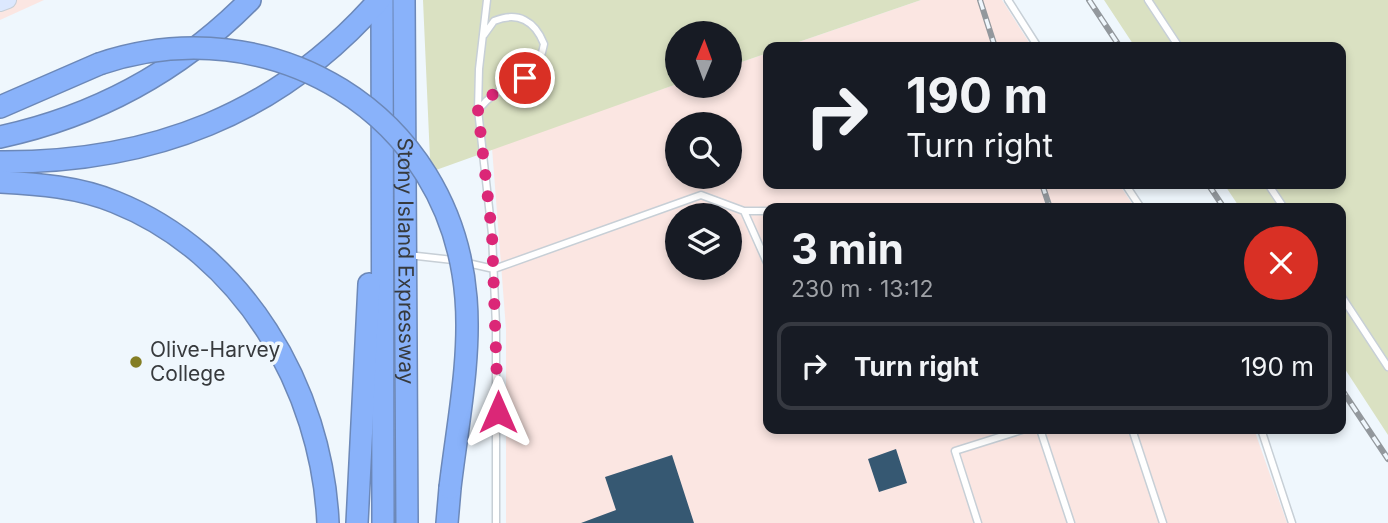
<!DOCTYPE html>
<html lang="en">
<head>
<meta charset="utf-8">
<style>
  :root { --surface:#171b24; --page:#242831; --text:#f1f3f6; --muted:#9ea1a6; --line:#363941 }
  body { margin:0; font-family:Inter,sans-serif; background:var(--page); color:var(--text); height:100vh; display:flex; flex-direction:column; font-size:26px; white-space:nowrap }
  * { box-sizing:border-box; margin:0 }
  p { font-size:23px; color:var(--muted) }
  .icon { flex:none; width:38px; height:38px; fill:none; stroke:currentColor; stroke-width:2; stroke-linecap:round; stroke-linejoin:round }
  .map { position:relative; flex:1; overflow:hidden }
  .sheet { position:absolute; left:763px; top:203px; width:583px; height:231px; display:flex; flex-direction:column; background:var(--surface); border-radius:14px; box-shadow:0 4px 10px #0003 }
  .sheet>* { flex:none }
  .guide { position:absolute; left:763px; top:42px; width:583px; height:147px; border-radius:14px; box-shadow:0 4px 10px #0003; background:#171b24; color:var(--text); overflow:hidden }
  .needle { width:46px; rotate:1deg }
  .fabs { position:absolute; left:665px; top:21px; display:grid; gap:14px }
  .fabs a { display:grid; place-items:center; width:77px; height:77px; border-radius:50%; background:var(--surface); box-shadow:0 4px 10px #0003; font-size:35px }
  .pin { position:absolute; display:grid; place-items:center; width:60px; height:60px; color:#fff; margin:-30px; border:4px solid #fff; border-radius:50%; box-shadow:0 2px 7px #0007 }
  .me { position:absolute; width:77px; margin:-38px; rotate:0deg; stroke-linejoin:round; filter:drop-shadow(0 0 5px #0008) }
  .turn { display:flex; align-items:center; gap:24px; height:147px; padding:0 28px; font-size:32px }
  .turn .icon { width:91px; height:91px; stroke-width:2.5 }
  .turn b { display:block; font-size:49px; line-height:60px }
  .round { display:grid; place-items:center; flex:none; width:74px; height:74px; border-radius:37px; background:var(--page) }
  .head { display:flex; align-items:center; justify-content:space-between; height:119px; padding:0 28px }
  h1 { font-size:42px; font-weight:700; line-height:52px }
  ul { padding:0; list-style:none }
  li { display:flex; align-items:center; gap:21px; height:88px; margin:0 14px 10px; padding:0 14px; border:4px solid var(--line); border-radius:14px }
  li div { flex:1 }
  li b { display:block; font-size:26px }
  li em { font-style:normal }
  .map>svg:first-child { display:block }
  .industrial { fill:#fbe6e2; fill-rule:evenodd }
  .green { fill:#dae1c2 }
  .building { fill:#365872 }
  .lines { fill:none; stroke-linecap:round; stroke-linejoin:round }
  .lane-casing { stroke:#c7cfd6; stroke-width:9 }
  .secondary-casing { stroke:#c7cfd6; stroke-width:18 }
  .highway-casing { stroke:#6c88b8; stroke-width:24 }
  .lane { stroke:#fff; stroke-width:6 }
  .secondary { stroke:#dce8fe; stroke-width:16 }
  .highway { stroke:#89b2fa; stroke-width:21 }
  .rail-casing { stroke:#93989d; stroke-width:6 }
  .rail { stroke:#eff7fd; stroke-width:3.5; stroke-dasharray:10; stroke-linecap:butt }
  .highway-bridge-casing { stroke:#6c88b8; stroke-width:24; stroke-linecap:butt }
  .highway-bridge { stroke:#89b2fa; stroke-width:21 }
  .route { stroke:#db2777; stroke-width:12; stroke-dasharray:0 21.6 }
  .poi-dot { fill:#847e24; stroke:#eff7fd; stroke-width:2.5 }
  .labels { text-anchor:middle; stroke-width:7; stroke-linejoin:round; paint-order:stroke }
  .street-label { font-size:21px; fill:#373a3d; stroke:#eff7fd }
  .poi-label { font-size:21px; fill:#373a3d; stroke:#eff7fd; text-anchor:start }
</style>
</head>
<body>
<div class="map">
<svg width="1388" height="523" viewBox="0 0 1388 523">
  <rect width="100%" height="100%" fill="#eff7fd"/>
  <!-- industrial -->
  <path class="industrial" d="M0 0H44L0 20Z
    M921 0H1002L1032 47H784Z
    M768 53V184H1119L1135 208H768V429H1254L1287 523H506V329L492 148 677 84 730 86V66ZM677 124H730V177H677ZM677 215H730V268H677Z"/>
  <!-- green -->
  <path class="green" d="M423 0H921L784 47H768V53L730 66V33H677V84L436 170 430 159Z
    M1104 0H1388V435L1341 363 1340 208H1240L1224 184H1340V47H1135Z"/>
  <!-- building -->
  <path class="building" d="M896 449 907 483 879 492 868 459Z
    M672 455 694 523H581L616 510 605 477Z"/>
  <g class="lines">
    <!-- lane casing -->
    <g class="lane-casing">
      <path id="lane" d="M487 0 479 69 478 110 492 234 496 326V523
        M1008 0 1038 47
        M1148 0 1179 47
        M480 108C502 79 537 86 544 44 535 21 518 11 494 21L484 35
        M1125 184 1141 208
        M1268 184 1284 208
        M744 211 768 265
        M408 255 453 260
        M463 262 494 269 701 195 744 211H768
        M1340 294 1388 367
        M1040 429 1071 523
        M1132 429 1163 523
        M1261 429 1292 523
        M978 523 955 451 1025 429"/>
    </g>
    <!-- secondary casing -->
    <g class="secondary-casing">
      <path id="secondary" d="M0 3 8 0"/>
    </g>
    <!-- highway casing -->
    <g class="highway-casing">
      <g id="highway">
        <path d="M382 0 383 523"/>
        <path id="s1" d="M404 0 407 523"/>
        <path d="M0 107 99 64"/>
        <path d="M0 137C97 116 180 71 250 0"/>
        <path d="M0 162C151 163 278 115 379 0"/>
        <path d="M0 182C39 184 79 187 115 202 243 253 322 388 328 523"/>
        <path d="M357 523 369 284"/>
        <path d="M447 523 450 488"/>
      </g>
    </g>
    <!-- lane -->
    <use href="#lane" class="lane"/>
    <!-- secondary -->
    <use href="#secondary" class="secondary"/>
    <!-- highway -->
    <use href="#highway" class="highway"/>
    <!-- rail casing -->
    <g class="rail-casing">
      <path id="rail" d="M980 0 995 47
        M1089 0 1120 47
        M1042 184 1050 208
        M1208 184 1224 208
        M1340 387 1388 459"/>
    </g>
    <!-- rail -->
    <use href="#rail" class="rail"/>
    <!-- highway-bridge casing -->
    <g class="highway-bridge-casing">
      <path id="highway-bridge" d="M99 64C270 6 451 112 466 298 471 360 457 427 450 488"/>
    </g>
    <!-- highway-bridge -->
    <use href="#highway-bridge" class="highway-bridge"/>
  </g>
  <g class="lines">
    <!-- route -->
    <path class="route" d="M498 412 492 234 478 110 497 90 525 78"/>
  </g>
  <!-- markers -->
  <circle class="poi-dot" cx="136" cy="362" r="7"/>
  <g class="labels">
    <!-- street labels -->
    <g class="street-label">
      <text dy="7" stroke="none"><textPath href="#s1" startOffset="261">Stony Island Expressway</textPath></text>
    </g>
    <!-- poi labels -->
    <g class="poi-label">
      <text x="150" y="357">Olive-Harvey<tspan x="150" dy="24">College</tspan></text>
    </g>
  </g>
</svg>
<div class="fabs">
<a><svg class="needle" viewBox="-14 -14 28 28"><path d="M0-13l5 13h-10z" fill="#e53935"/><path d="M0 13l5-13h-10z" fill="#9ea1a6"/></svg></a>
<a><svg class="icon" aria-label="search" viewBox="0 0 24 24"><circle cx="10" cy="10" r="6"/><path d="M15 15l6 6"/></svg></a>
<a><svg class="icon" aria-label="layers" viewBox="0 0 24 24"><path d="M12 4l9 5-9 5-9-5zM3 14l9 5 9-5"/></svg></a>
</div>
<div class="pin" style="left:525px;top:78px;background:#d93025"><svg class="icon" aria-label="arrive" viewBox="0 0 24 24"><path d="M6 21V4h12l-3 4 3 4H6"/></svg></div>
<svg class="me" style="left:498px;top:412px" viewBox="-20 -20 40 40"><path d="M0-17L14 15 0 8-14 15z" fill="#db2777" stroke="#fff" stroke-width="4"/></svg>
<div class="guide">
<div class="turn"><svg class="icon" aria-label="right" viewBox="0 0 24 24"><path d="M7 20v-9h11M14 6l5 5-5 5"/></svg><div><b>190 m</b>Turn right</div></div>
</div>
<section class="sheet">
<div class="head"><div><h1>3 min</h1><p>230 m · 13:12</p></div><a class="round" style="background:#d93025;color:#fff"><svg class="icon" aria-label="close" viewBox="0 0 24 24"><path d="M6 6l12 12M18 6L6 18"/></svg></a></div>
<ul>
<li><svg class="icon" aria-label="right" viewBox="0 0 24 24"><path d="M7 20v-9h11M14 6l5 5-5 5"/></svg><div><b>Turn right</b></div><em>190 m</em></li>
</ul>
</section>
</div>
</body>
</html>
